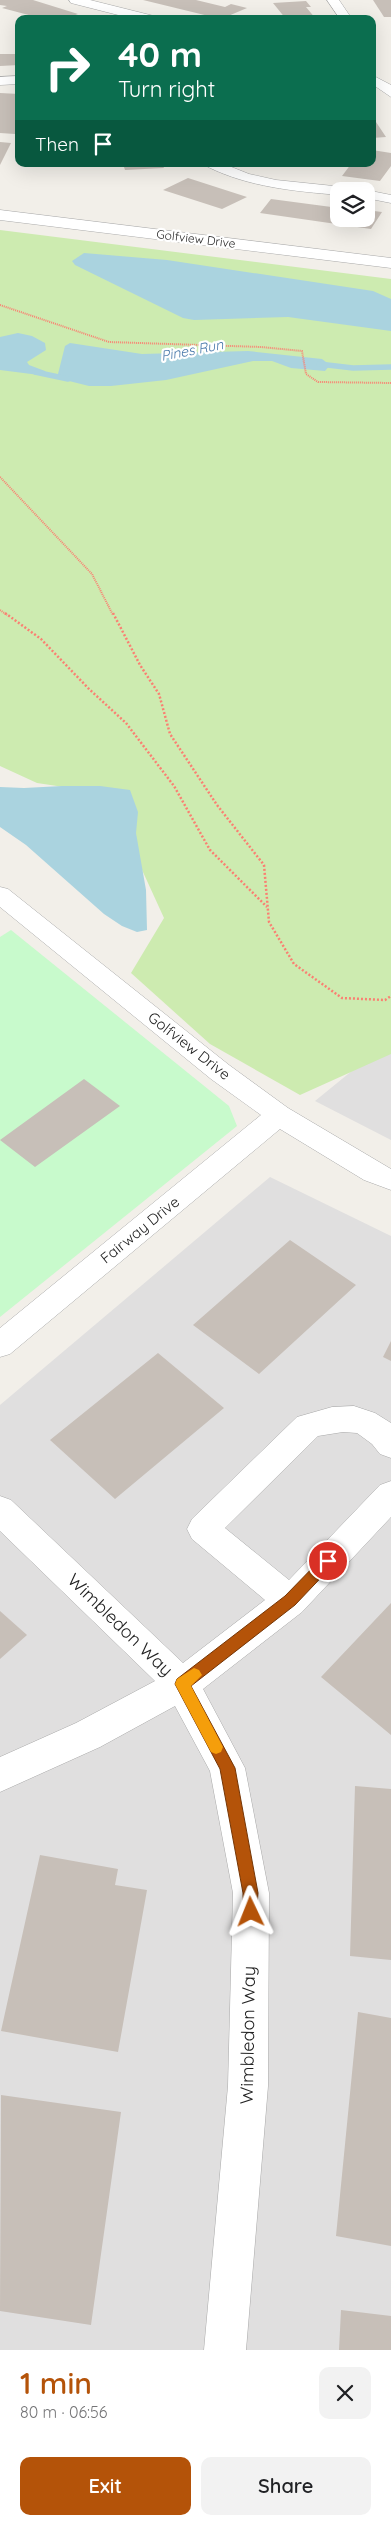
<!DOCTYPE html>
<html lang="en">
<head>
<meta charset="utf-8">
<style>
  :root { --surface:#fff; --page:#f2f2f2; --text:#202124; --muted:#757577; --accent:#b45309 }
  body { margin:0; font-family:Quicksand,sans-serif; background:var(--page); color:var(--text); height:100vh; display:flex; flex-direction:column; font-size:19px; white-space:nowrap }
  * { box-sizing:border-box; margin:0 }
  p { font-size:16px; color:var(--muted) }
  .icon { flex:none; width:28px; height:28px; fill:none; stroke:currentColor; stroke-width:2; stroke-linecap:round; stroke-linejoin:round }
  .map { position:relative; height:2350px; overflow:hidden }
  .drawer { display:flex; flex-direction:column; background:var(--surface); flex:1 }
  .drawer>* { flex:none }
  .guide { position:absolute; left:15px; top:15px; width:361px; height:152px; border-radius:10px; box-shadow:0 5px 20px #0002; background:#0b6e4f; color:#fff; overflow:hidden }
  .fabs { position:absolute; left:330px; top:182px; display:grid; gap:10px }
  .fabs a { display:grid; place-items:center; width:45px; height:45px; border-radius:10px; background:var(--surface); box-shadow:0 5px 20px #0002; font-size:25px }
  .pin { position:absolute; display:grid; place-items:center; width:42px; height:42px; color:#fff; margin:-21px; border:2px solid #fff; border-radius:50%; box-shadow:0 1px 5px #0007 }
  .me { position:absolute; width:55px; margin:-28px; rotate:358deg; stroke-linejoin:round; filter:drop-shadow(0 0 4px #0008) }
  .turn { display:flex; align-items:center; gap:18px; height:105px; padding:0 20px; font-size:22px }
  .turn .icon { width:65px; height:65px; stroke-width:2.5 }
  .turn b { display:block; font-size:35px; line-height:42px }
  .then { display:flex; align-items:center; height:48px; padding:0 20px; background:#0003; gap:10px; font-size:19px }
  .round { display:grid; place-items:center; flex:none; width:52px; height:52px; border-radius:10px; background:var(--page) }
  .summary { display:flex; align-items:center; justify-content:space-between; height:85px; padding:0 20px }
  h1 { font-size:30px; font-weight:600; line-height:38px; color:var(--accent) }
  .action { display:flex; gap:10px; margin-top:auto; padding:10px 20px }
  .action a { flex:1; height:58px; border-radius:10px; background:var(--accent); color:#fff; font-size:20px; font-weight:600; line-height:58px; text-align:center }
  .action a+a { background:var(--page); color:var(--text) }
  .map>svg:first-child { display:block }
  .residential { fill:#e0dfdf }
  .grass { fill:#cdebb0 }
  .park { fill:#c8facc }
  .water { fill:#aad3df }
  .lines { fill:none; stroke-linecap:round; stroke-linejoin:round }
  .stream { stroke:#aad3df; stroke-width:5.5 }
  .building { fill:#c7bfb8 }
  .minor-casing { stroke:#a9a9a9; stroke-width:1 }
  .path-far1 { stroke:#fa8072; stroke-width:2; stroke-dasharray:1 1; stroke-linecap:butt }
  .path { stroke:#fa8072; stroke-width:2.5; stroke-dasharray:2 2; stroke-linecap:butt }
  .minor { fill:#fff; fill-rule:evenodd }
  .route { fill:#b45309; stroke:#753606 }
  .slow { fill:#f59e0b }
  .labels { text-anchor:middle; stroke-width:4.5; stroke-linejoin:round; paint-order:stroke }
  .far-street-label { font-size:12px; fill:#222; stroke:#fff }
  .far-water-label { font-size:14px; font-style:italic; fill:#4a7aab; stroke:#fff }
  .street-label { font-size:15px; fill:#222; stroke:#fff }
  .near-street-label { font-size:18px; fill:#222; stroke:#fff }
</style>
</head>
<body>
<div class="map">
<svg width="391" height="2350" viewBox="0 0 391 2350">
  <rect width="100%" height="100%" fill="#f2efe9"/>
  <!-- residential -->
  <path class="residential" d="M391 1039V1140L315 1101Z
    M270 1177 391 1236V2350H0V1405Z"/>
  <!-- grass -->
  <path class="grass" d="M0 230 391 279V1054L300 1095 210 1044 131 973 164 918 132 848 124 796 37 783 0 766Z"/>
  <!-- park -->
  <path class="park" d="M11 930 229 1106 237 1126 0 1317V937Z"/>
  <!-- water -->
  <path class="water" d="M84 253 167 260 373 291 391 299V331L288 317 194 320 183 318 75 265 72 261Z
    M18 333 32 336 45 343 46 350 27 362 29 365 45 371 47 376 0 370V337Z
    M70 343 142 354 248 351 322 359 330 365 325 371 291 368 272 361H253L166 380 111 386H89L57 378 65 346Z
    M62 786H100L130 790 138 812 136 833 146 890 147 930 137 932 122 926 104 914 26 845 0 827V787L24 788Z"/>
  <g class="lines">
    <!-- stream -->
    <path class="stream" d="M319 364 353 368 391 367
      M35 372 68 379"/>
  </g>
  <!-- building -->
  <path class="building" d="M0 0H33L78 14 65 19H44L2 8 7 6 0 5Z
    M143 0H196L225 7 231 4 247 8 221 19Z
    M373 0H391V17H384Z
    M306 1 311 7H306L316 19H286L273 3Z
    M0 54H19V65L0 66Z
    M0 93 19 94V127L15 134 0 133Z
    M372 116 386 137 372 138Z
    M0 142 11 143 0 165Z
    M372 150 391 153V166L380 181 342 176 351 164H372Z
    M123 164H162L164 168 125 170Z
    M188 178 247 197 222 209 163 190Z
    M271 199 339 208V219H366V210L382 212 371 229 260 213Z
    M84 1079 120 1106 35 1167 0 1140Z
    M290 1240 356 1285 259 1374 193 1325Z
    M391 1341V1361L383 1357Z
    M158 1353 224 1408 115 1499 50 1440Z
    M391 1603V1735L321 1677Z
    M0 1611 27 1635 0 1659Z
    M355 1786 391 1789V1960L350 1956Z
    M40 1855 118 1869 115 1885 147 1890 118 2052 1 2031Z
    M358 2012 391 2018V2246L336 2236Z
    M1 2095 121 2112 91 2325 0 2311Z
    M341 2310 391 2316V2350H339Z"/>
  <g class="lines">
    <!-- minor casing -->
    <g class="minor-casing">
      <path id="minor" d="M69 0H90L154 16 156 19H134L71 3Z
        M327 0H339L352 19H340Z
        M372 75 391 85V97L372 84Z
        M19 76V84L0 85V77Z
        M206 164H224L249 174 276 180 343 187 350 191H339V195C293 191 249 187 208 167Z
        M366 190 391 195V203L366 198V191H360Z
        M0 210 391 258V268L0 220Z
        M0 887 8 889 229 1065 288 1108 391 1169V1190L364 1180 280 1129 10 1354 0 1357V1328L261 1115 211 1079 0 907Z
        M354 1406 375 1413 391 1423V1458L380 1454 372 1444 357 1433 343 1432 318 1436 225 1528 289 1580 380 1485 391 1481V1517L302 1612 203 1689 245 1768 269 1893 268 2086 246 2350H204L228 2086 233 1893 210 1771 175 1706 100 1747 0 1792V1757L76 1723 155 1681 0 1531V1496L11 1500 183 1663 265 1600 192 1539 187 1529 192 1519 297 1417 332 1407Z"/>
    </g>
    <!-- path-far1 -->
    <path class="path-far1" d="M0 305 109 342 261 347 302 351 306 374 318 382 391 383
      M0 477 92 574 113 615
      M0 610 7 615"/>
    <!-- path -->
    <path class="path" d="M5 613 41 639 89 689 126 723 174 786 210 850 267 907
      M113 613 140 665 159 694 170 734 217 805 264 865 269 922 294 964 342 998 385 1000 391 996"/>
    <!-- minor -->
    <use href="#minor" class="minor"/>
  </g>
  <!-- route -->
  <path class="route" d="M328 1555 333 1557 334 1561 333 1565 295 1605 191 1686 235 1768 258 1893 256 1918 251 1920 245 1918 243 1912V1893L220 1769 175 1684 177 1679 285 1596 323 1557Z"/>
  <!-- slow -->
  <path class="slow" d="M194 1668 199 1670 202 1675 191 1686 223 1747 221 1752 216 1754 211 1752 175 1684 177 1679Z"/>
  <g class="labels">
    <!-- far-street labels -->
    <g class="far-street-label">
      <text transform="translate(196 239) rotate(7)" y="4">Golfview Drive</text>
    </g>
    <!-- far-water labels -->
    <g class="far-water-label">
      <text transform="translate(192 350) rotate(-11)" y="5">Pines Run</text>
    </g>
    <!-- street labels -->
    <g class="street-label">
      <text transform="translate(189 1046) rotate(38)" y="5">Golfview Drive</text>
      <text transform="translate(140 1230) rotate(-39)" y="5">Fairway Drive</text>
    </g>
    <!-- near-street labels -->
    <g class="near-street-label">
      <text transform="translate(120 1625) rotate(44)" y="6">Wimbledon Way</text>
      <text transform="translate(248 2035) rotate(-89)" y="6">Wimbledon Way</text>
    </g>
  </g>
</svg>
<div class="fabs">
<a><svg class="icon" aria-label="layers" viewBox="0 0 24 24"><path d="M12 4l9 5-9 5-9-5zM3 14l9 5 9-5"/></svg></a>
</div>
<div class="pin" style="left:328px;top:1561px;background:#d93025"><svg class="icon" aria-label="arrive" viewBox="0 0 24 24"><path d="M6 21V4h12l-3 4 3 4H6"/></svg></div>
<svg class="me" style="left:251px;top:1912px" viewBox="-20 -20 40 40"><path d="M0-17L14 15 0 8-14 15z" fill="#b45309" stroke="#fff" stroke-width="4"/></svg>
<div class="guide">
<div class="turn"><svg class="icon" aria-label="right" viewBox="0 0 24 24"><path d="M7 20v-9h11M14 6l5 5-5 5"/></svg><div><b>40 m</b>Turn right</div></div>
<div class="then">Then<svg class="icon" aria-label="arrive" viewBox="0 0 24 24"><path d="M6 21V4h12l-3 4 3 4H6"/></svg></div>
</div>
</div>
<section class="drawer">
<div class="summary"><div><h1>1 min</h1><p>80 m · 06:56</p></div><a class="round"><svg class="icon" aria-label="close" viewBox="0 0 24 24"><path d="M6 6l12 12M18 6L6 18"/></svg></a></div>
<div class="action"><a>Exit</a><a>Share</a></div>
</section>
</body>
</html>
